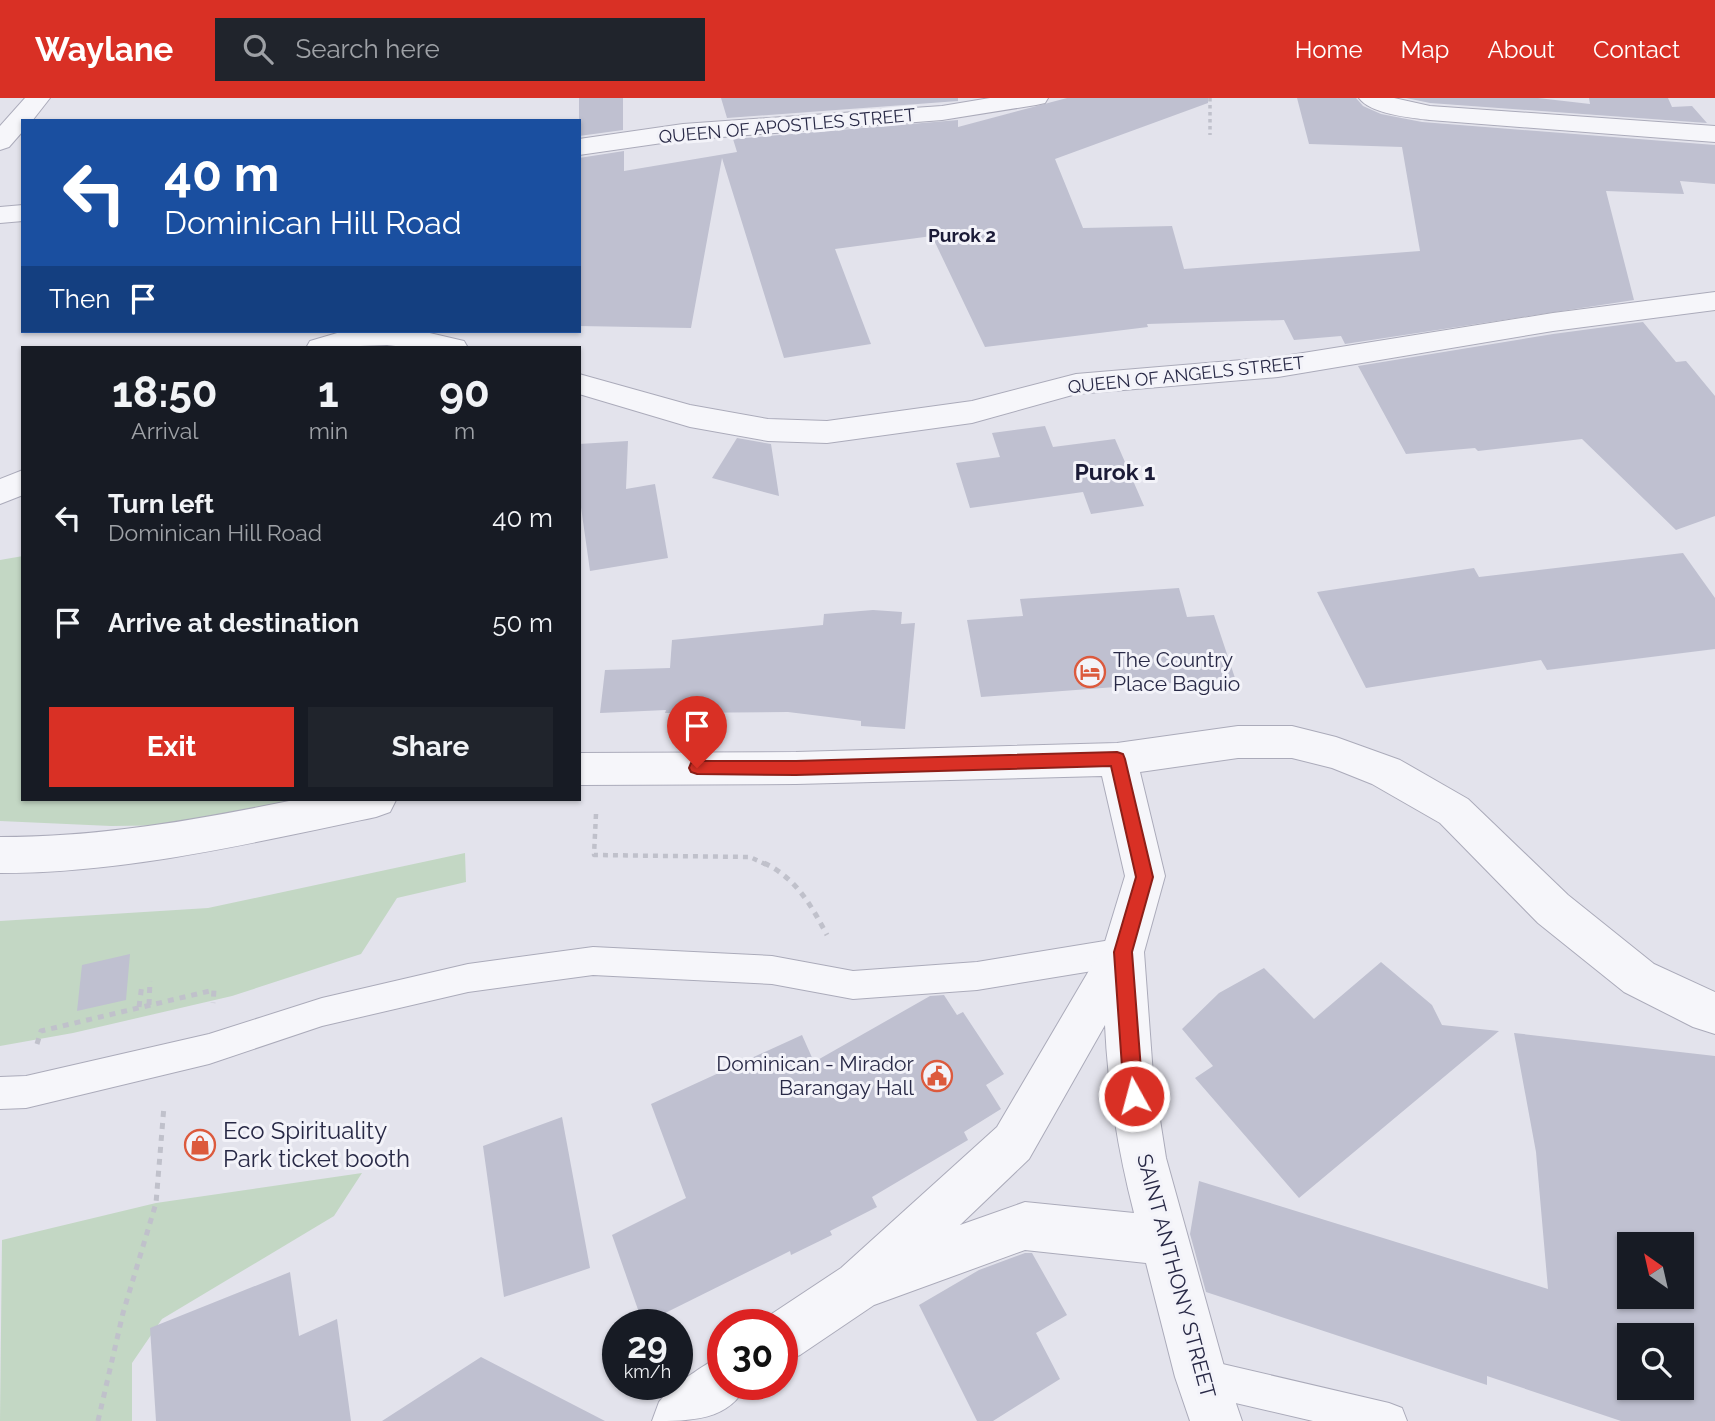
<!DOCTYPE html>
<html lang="en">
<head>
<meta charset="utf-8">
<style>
  :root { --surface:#171b24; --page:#20242c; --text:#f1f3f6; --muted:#9ea1a6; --accent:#d93025 }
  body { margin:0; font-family:Raleway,sans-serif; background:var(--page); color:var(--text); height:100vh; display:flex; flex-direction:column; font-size:26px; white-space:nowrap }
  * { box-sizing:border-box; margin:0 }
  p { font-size:23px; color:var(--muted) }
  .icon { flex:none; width:38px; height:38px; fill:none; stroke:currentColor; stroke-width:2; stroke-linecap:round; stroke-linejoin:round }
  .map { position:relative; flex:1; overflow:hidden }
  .sheet { position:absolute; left:21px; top:248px; width:560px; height:455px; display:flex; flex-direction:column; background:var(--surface); border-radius:0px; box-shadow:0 2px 5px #0004 }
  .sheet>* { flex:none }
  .hud { position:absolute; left:21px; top:21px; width:560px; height:214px; border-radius:0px; box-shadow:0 2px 5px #0004; background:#1a4fa0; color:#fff; overflow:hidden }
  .needle { width:46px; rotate:326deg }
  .fabs { position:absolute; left:1617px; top:1134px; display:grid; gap:14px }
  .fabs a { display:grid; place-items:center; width:77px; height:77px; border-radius:0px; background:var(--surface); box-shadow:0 2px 5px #0004; font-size:35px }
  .speed { position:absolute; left:602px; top:1211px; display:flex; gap:14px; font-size:35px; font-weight:700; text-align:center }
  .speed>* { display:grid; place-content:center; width:91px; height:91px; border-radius:50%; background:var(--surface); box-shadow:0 2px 5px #0004; line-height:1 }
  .speed small { font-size:18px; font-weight:400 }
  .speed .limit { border:10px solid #d22; background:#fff; color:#111 }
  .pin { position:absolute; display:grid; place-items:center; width:60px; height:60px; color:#fff; margin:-72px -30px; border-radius:50% 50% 50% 0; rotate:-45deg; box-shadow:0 0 7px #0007 }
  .pin .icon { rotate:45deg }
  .me { position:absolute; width:77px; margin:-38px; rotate:353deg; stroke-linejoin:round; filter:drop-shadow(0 0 5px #0008) }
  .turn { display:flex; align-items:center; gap:24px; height:147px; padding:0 28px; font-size:32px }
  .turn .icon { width:91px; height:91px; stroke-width:2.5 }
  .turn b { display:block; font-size:49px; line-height:60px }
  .then { display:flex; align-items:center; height:66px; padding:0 28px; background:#0003; gap:14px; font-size:26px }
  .eta { display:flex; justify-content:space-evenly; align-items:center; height:119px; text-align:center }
  .eta b { font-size:42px; font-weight:700; line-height:49px }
  .button { display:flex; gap:14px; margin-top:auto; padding:14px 28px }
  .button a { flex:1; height:80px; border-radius:0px; background:var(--accent); color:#fff; font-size:28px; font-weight:700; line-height:80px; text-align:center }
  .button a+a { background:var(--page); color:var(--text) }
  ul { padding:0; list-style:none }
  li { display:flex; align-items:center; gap:21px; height:105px; padding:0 28px }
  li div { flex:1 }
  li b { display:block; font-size:26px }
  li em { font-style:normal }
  header { display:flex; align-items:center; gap:42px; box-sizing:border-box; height:98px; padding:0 35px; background:var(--accent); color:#fff }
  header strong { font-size:33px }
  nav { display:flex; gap:38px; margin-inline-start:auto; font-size:24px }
  .search { width:490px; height:63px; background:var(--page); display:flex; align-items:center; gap:18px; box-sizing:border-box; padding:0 24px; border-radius:0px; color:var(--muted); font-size:26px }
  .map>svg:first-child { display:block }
  .green { fill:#c3d7c4 }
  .building { fill:#bfc0d0; fill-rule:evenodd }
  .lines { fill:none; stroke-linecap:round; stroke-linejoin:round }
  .lane-casing { stroke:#ababba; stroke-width:2 }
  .street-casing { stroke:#ababba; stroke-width:2 }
  .path-far2 { stroke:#c0c1cb; stroke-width:3.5; stroke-dasharray:3.5 3.5; stroke-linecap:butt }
  .path-far1 { stroke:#c0c1cb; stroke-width:4.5; stroke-dasharray:5 5; stroke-linecap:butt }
  .path { stroke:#c0c1cb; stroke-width:5; stroke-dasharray:6 6; stroke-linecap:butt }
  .lane { fill:#f6f6fa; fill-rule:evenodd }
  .street { fill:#f6f6fa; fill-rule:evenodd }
  .route { fill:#d93025; stroke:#8d1f18; stroke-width:2 }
  .labels { text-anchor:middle; stroke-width:6; stroke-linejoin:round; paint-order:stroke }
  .far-street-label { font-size:18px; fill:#282946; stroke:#f3f3f9 }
  .far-neighbourhood-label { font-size:19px; font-weight:bold; fill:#1b1b37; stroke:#f3f3f9 }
  .poi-label { font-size:21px; fill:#282946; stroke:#f3f3f9; text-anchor:start }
  .street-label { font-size:21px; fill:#282946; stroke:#f3f3f9 }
  .neighbourhood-label { font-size:23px; font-weight:bold; fill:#1b1b37; stroke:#f3f3f9 }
  .near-poi-label { font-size:24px; fill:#282946; stroke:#f3f3f9; text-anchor:start }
</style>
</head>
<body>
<header>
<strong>Waylane</strong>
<div class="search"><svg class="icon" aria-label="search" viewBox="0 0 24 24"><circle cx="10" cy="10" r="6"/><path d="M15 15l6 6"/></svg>Search here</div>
<nav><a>Home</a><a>Map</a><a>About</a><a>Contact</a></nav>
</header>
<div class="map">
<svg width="1715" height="1323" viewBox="0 0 1715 1323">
  <rect width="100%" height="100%" fill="#e3e3ec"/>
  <!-- green -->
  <path class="green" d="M23 458V702H334L268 717 190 727 111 728 0 723V462Z
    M465 755 466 784 397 800 361 856 232 898 73 935 0 948V823L208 810Z
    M362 1075 334 1118 162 1221 132 1265V1323H0L2 1142 156 1105Z"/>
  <!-- building -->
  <path class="building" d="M579 0H623V32L579 38Z
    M721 0H958V3L727 20Z
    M1067 0H1208V5L1055 61 1083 130 1172 128 1184 171 1420 153 1402 49 1309 46 1297 0H1356L1363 8 1381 16 1422 24 1715 47V86L1680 83 1684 96 1606 93 1634 202 1345 246 1341 238 1294 242 1284 222 1147 226 1148 229 985 249 932 138 835 151 871 246 784 260 722 60 691 230 579 228V60L624 53V73L737 54 733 41 958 22V29Z
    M1406 0H1538L1590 6 1589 0H1668L1672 9 1692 8 1707 25 1430 5Z
    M1643 224 1676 264 1686 263 1715 298V418L1676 432 1582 341 1478 353 1475 350 1406 356 1358 268 1553 236Z
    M1045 328 1053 349 1115 341 1144 408 1091 416 1083 394 970 410 956 365 1000 359 992 335Z
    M737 340 771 346 779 398 712 380Z
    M628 343 626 391 655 386 668 460 590 473 579 395V346Z
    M1683 455 1715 500V551L1547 572 1541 562 1366 590 1317 494 1474 470 1479 479Z
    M1179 490 1187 519 1214 517 1235 580 981 599 967 522 1023 518 1020 501Z
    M873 512 902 514 901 526 915 525 905 631 861 628V623L788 614 665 615 666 612 600 615 605 572 670 570 672 542 823 527 824 516Z
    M130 856 126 902 77 913 82 867Z
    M1381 864 1432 907 1442 927 1499 933 1299 1100 1195 980 1213 968 1182 931 1219 895 1264 870 1314 921Z
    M944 897 957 917 963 914 1004 976 986 987 1001 1011 964 1034 968 1042 872 1099 877 1109 830 1133 832 1137 791 1157 790 1153 643 1226 612 1137 686 1100 651 1006 802 937 814 964 930 898Z
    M1514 935 1715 958V1323H1621L1487 1278V1287L1206 1194 1190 1136 1199 1083 1548 1191 1536 1054ZM1629 1146H1682V1199H1629ZM1629 1237H1682V1290H1629Z
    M562 1019 590 1170 504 1199 483 1048Z
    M1025 1155H1032L1067 1217 1036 1235 1060 1281 993 1323H977L919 1207 979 1172Z
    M290 1174 299 1238 337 1221 351 1323H156L150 1230Z
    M481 1259 605 1323H382Z"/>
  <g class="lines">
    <!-- lane casing -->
    <g class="lane-casing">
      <path id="lane" d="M1123 840 1133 844 1138 854 1133 864 1123 868 977 892 853 901 772 886 593 877 468 894 322 928 209 966 26 1010 0 1011V979L26 978 209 936 322 900 468 866 593 849 772 858 853 873 977 864Z
        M1201 1261 1389 1305 1402 1310 1407 1323H1313L1201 1297 1189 1291 1183 1279 1189 1267Z"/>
    </g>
    <!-- street casing -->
    <g class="street-casing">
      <path id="street" d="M25 0H50L32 23H23V33L9 49 0 52V28Z
        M990 0H1048L1045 5 1036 7 942 22 683 42 579 57V41L683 26 942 8Z
        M1359 0H1394L1430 8 1715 28V44L1430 22C1412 20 1370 16 1359 0Z
        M23 107V123L0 125V109Z
        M1715 194V212L1553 233 1278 279 1076 296 972 325 827 345 768 343 690 329 579 296V276L690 307 768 321 827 323 972 303 1076 276 1278 259 1553 215Z
        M344 233H421L464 243 468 250H412L387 247 306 250 310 243Z
        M23 372V397L0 406V381Z
        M1238 628H1292L1336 639 1400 662 1468 701 1568 797 1654 866 1715 894V936L1693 929 1624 894 1538 825 1440 725 1372 686 1332 670 1292 660H1238L1140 674 1165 778 1144 854 1153 977 1166 1060 1227 1279 1242 1323H1190L1175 1279 1146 1165 1025 1152 874 1207 800 1257 782 1264V1227H762L764 1221 841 1170 997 1029 1104 847 1125 778 1102 678 796 686 579 687V655L796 654 1117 645ZM1105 927C1108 991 1118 1053 1134 1115L1025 1104 960 1127 1029 1061Z
        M294 702H396L390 714 376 719C252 745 127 775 0 775V739C99 739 197 722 294 702Z
        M723 1257V1286H747C729 1323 691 1323 652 1323L659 1304 672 1288C679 1286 707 1264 723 1257Z"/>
    </g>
    <!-- path-far2 -->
    <path class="path-far2" d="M1210 0V37"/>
    <!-- path-far1 -->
    <path class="path-far1" d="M596 716 594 757 750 759 767 767"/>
    <!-- path -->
    <path class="path" d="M764 765C796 780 811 807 827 837
      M149 907 150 883
      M139 909 142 886
      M37 946 41 933 214 892 213 905
      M98 1323 123 1215 156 1105 164 1008"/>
    <!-- lane -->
    <use href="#lane" class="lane"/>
    <!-- street -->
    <use href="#street" class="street"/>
  </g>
  <!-- route -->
  <path class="route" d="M1117 654 1123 656 1125 661 1153 779 1132 854 1143 998 1140 1004 1134 1007 1127 1004 1124 998 1114 854 1136 779 1111 668 796 677 697 676 691 674 689 670 691 665 697 663H796Z"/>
  <!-- icons -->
  <defs>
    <g id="hotel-ring" transform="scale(1.575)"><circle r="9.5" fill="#f3f3f9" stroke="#dc5a3d" stroke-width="1.5"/><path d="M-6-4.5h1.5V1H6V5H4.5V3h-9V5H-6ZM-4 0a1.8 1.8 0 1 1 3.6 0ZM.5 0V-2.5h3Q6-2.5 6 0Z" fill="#dc5a3d"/></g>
    <g id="civic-ring" transform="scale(1.575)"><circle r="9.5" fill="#f3f3f9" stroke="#dc5a3d" stroke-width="1.5"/><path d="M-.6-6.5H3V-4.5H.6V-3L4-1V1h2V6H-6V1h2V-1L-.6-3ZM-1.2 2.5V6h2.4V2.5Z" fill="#dc5a3d"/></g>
    <g id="shop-ring" transform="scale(1.575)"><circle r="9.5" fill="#f3f3f9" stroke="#dc5a3d" stroke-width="1.5"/><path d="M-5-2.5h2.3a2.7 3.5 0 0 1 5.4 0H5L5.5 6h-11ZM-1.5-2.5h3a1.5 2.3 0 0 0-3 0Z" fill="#dc5a3d"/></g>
  </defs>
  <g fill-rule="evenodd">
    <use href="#hotel-ring" x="1090" y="574"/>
    <use href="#civic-ring" x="937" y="978"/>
    <use href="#shop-ring" x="200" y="1047"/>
  </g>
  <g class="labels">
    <!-- far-street labels -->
    <g class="far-street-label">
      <text transform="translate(787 28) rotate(-5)" y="6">QUEEN OF APOSTLES STREET</text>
      <text transform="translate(1186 277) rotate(-6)" y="6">QUEEN OF ANGELS STREET</text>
    </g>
    <!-- far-neighbourhood labels -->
    <g class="far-neighbourhood-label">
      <text x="962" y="144">Purok 2</text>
    </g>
    <!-- poi labels -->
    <g class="poi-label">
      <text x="1113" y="569">The Country<tspan x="1113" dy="24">Place Baguio</tspan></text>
      <text x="914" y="973" text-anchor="end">Dominican - Mirador<tspan x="914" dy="24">Barangay Hall</tspan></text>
    </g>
    <!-- street labels -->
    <g class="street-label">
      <text transform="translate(1176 1178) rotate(75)" y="7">SAINT ANTHONY STREET</text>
    </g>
    <!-- neighbourhood labels -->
    <g class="neighbourhood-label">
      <text x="1115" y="382">Purok 1</text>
    </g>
    <!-- near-poi labels -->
    <g class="near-poi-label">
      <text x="223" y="1041">Eco Spirituality<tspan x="223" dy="28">Park ticket booth</tspan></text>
    </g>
  </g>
</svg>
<div class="fabs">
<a><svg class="needle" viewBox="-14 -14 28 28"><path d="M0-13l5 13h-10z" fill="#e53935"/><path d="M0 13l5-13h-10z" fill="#9ea1a6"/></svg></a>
<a><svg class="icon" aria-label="search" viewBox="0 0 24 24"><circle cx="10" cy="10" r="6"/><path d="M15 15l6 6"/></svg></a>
</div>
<div class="speed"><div>29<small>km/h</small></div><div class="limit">30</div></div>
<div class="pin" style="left:697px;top:670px;background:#d93025"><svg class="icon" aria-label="arrive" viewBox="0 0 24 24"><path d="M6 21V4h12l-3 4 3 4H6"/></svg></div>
<svg class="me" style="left:1134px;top:998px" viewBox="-20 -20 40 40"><circle r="17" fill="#d93025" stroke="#fff" stroke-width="3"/><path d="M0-11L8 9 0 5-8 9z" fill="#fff"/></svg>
<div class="hud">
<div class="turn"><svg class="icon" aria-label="left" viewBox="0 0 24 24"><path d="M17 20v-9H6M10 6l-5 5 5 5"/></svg><div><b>40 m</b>Dominican Hill Road</div></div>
<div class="then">Then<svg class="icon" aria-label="arrive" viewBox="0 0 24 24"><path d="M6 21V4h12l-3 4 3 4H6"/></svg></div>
</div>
<section class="sheet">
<div class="eta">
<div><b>18:50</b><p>Arrival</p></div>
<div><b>1</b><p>min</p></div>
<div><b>90</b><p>m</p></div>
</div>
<ul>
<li><svg class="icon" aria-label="left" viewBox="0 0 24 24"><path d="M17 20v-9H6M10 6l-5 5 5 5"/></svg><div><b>Turn left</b><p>Dominican Hill Road</p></div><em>40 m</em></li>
<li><svg class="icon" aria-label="arrive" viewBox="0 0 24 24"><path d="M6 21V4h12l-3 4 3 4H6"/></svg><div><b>Arrive at destination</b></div><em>50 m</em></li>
</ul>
<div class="button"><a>Exit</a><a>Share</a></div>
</section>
</div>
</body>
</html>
